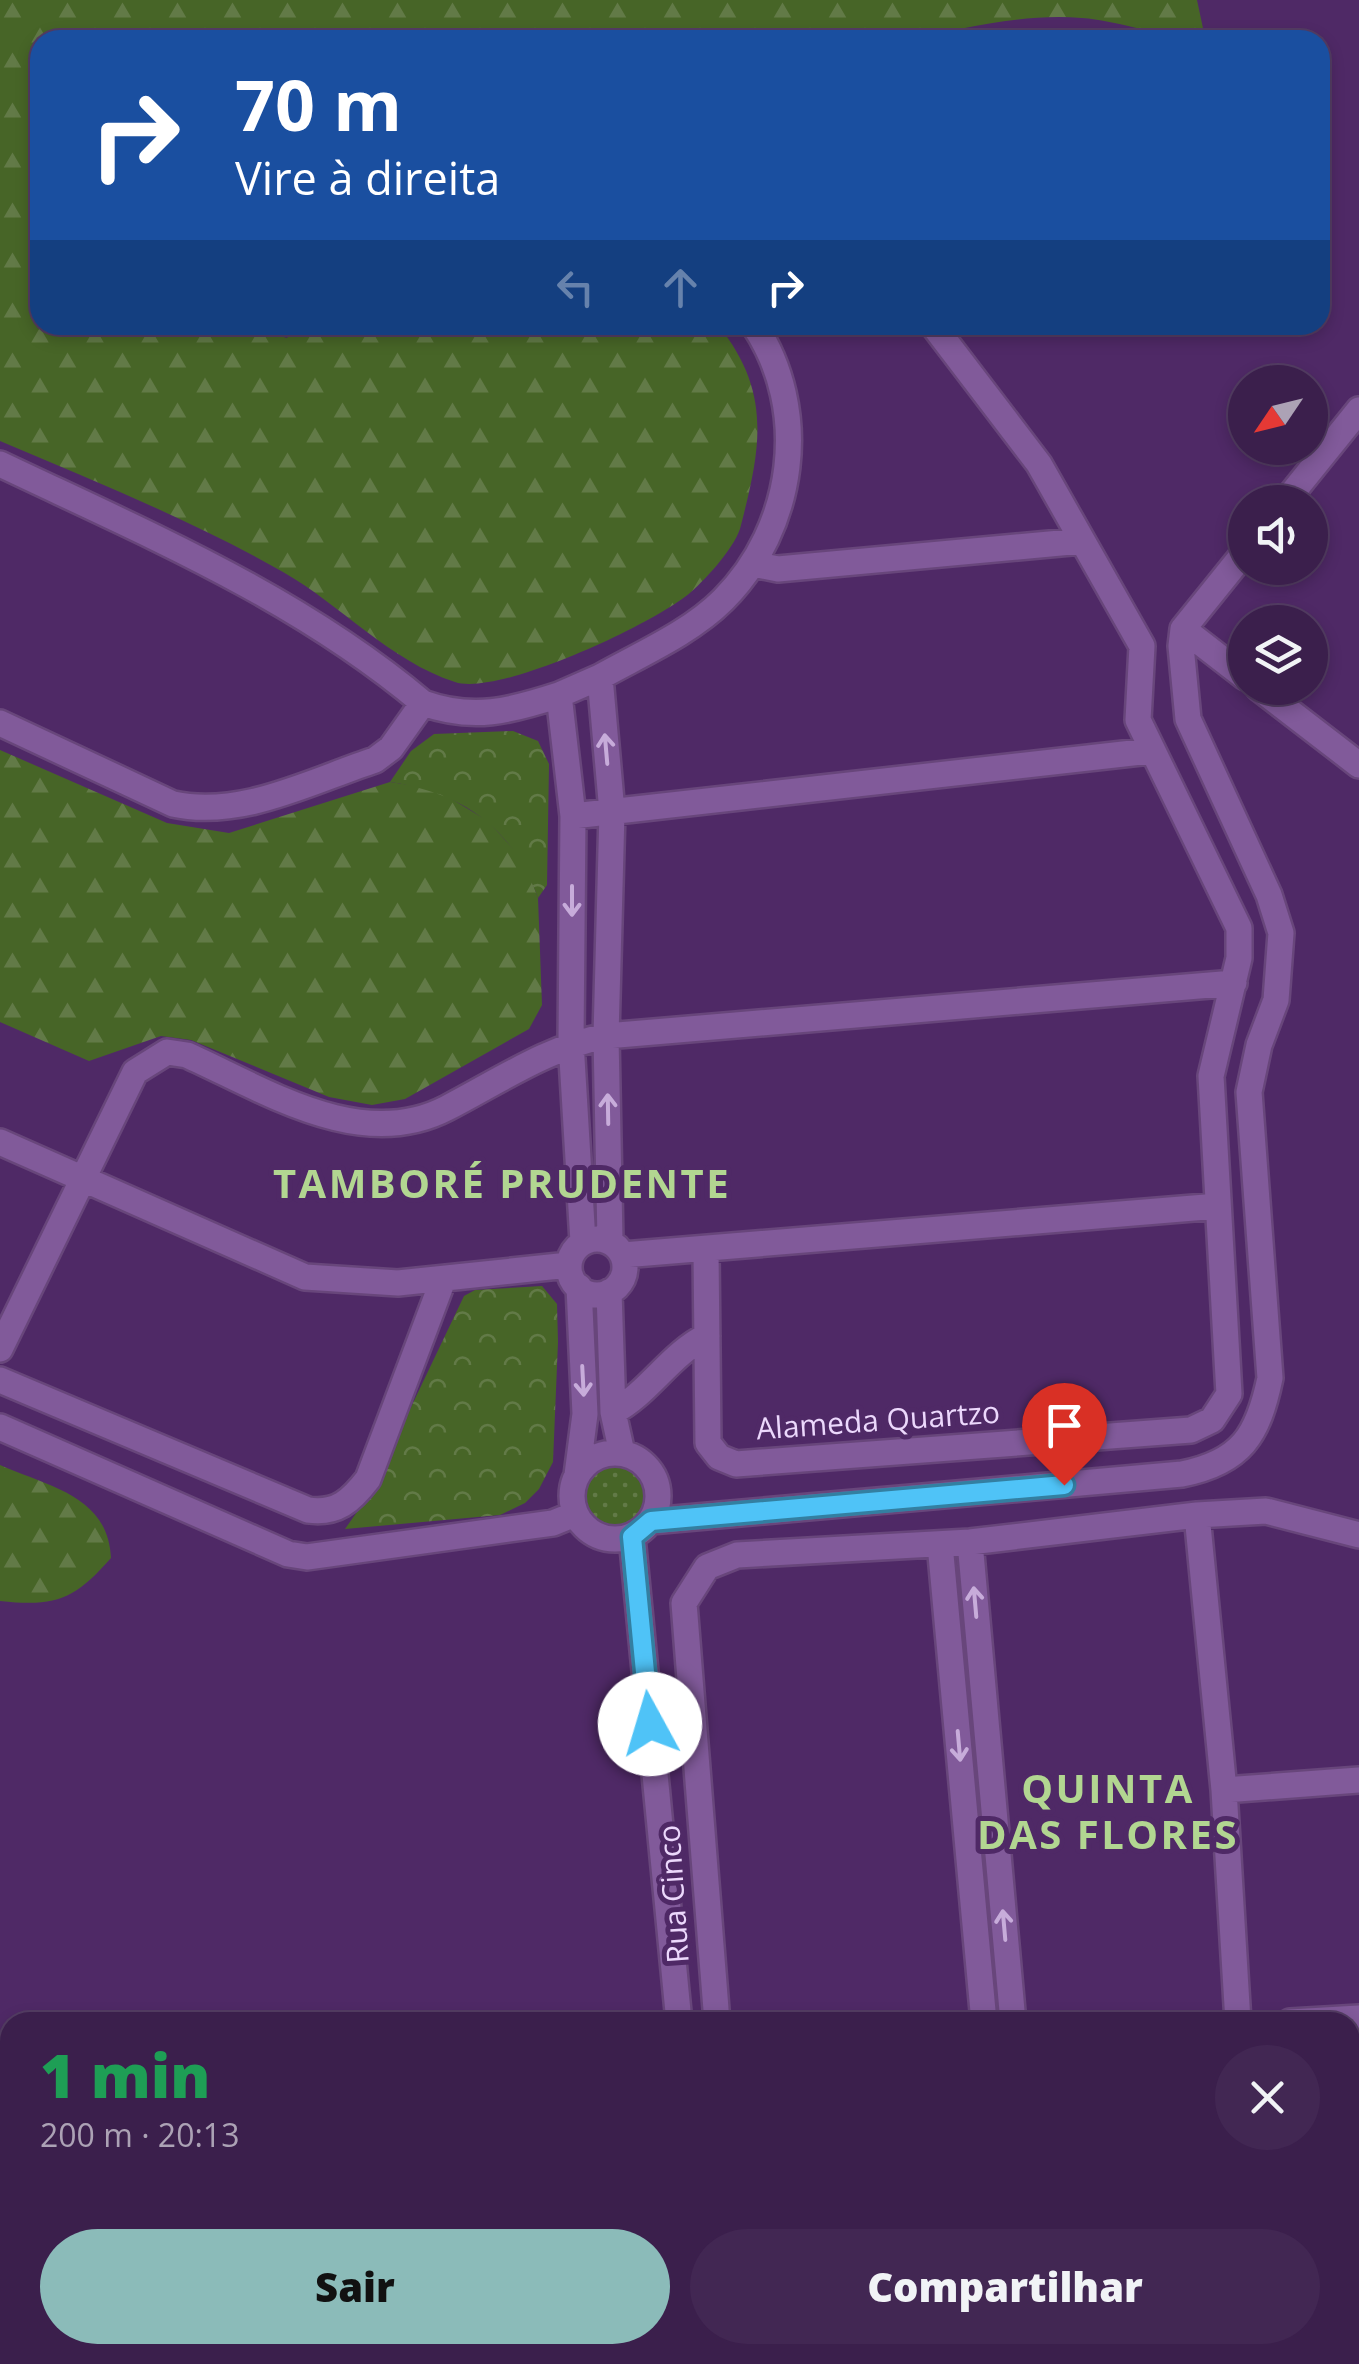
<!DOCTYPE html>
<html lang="pt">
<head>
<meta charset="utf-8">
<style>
  :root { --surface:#3b1f4c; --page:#422753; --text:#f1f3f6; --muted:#aca2b5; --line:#543d64; --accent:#8bbbb9 }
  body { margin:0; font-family:"Open Sans",sans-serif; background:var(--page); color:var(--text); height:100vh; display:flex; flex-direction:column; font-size:38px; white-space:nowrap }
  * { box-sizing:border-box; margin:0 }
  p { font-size:32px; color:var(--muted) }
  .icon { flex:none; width:55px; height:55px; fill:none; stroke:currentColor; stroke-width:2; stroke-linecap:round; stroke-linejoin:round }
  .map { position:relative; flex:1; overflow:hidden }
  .panel { position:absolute; left:0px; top:2012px; width:1360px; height:352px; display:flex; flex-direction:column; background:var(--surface); border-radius:30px 30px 0 0; box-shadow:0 5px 15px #0003,0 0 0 2px var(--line) }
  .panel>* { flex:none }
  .top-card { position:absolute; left:30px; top:30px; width:1300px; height:305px; border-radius:30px; box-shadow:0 5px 15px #0003,0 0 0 2px var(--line); background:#1a4fa0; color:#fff; overflow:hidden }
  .needle { width:65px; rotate:235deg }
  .buttons { position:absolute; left:1228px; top:365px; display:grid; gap:20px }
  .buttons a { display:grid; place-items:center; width:100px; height:100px; border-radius:50%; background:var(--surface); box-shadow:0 5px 15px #0003,0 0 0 2px var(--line); font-size:50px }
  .pin { position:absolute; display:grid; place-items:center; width:85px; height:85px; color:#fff; margin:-102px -42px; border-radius:50% 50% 50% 0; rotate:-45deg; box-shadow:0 0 10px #0007 }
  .pin .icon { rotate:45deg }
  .me { position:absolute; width:110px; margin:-55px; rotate:354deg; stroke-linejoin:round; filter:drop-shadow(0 0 8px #0008) }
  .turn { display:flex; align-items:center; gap:35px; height:210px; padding:0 40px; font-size:45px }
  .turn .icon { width:130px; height:130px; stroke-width:2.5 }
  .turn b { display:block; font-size:70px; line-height:85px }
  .lanes { display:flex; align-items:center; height:95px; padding:0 40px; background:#0003; justify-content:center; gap:50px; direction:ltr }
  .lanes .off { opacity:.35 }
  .round { display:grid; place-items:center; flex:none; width:105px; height:105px; border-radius:52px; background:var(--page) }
  .head { display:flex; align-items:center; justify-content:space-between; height:170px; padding:0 40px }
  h1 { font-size:60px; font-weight:800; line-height:75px; color:#1e9e55 }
  .button { display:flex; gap:20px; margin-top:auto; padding:20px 40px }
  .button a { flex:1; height:115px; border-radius:60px; background:var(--accent); color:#111; font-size:40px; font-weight:800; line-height:115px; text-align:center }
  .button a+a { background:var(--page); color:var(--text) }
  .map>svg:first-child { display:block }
  .grass { fill:url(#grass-dots) }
  .forest { fill:url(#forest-firs) }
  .park { fill:url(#park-crowns) }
  .building { fill:url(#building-back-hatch); stroke:#a27abc; stroke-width:2.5 }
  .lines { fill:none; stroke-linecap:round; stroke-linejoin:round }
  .minor-casing { stroke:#68467b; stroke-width:30 }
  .minor { stroke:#815a9a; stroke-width:25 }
  .oneway { stroke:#c7acda }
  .route-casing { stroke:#337fa1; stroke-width:25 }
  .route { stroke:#4fc3f7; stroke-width:18 }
  .labels { text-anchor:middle; stroke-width:10; stroke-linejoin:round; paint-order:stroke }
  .street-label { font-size:30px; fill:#ecd8fc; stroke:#4f2966 }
  .district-label { font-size:40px; font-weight:bold; letter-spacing:2.5px; fill:#b2d691; stroke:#4f2966 }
</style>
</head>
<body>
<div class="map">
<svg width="1359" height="2364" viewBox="0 0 1359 2364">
  <defs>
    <pattern id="grass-dots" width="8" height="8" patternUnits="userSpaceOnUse" patternTransform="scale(2.5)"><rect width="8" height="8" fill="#476527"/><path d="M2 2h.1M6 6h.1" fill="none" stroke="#627a47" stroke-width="1.8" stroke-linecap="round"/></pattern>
    <pattern id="forest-firs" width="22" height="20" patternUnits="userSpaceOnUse" patternTransform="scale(2.5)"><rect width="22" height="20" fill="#476527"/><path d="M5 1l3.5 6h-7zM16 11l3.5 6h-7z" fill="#627a47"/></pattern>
    <pattern id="park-crowns" width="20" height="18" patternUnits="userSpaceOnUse" patternTransform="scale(2.5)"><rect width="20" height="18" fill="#476527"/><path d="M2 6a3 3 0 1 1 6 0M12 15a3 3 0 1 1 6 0" fill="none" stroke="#627a47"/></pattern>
    <pattern id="building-back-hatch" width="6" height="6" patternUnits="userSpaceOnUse" patternTransform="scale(2.5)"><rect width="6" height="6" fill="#7a439b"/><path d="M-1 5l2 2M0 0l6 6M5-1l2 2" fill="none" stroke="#8d5daa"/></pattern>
  </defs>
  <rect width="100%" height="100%" fill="#4f2966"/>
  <!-- grass -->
  <path class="grass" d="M581 1496a34 34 0 1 1 68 0a34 34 0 1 1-68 0Z"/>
  <!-- forest -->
  <path class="forest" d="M0 0H1197L1204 33C1161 40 1124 21 1082 18 1022 13 963 29 904 40H40V325H243L287 338 296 325H718C772 392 761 447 741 525 737 545 707 578 691 592 656 623 498 697 455 682 390 661 341 605 283 572 192 520 96 482 0 441Z
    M0 750 167 823 229 833 390 782 435 789 488 821 524 861 538 898 542 1005 529 1029 405 1099 372 1105 329 1097 191 1040 161 1036 89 1061 0 1022Z
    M0 1465C50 1487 108 1496 111 1558 74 1600 56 1607 0 1601Z"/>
  <!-- park -->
  <path class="park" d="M513 731 538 741 549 764 547 885 538 898C512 827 463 793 390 782L411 751 434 734Z
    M542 1286 557 1304 558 1342 553 1462 539 1489 525 1503 500 1515 345 1529 369 1495 464 1296 475 1290Z"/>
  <!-- building -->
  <path class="building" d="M0 2276 10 2285V2355L1 2364Z
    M25 2355H86L96 2364H17Z"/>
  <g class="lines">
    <!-- minor casing -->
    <g class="minor-casing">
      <path id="minor" d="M0 464C147 534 297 597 423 703
        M1285 502 1359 410
        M753 564 778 569 1082 541
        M1183 629 1245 677
        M600 677C641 654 690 633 723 600 795 528 811 410 754 325
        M1259 688 1359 765
        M0 723 173 804C241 819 311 781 375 760L391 748 423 703C473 721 510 711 559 695
        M573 816 1150 751
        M0 1142 305 1277 398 1283 569 1265
        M569 1267a28 28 0 1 1 56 0a28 28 0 1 1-56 0Z
        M583 1242 571 1042 573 816 559 695 600 677 612 812 606 1036 610 1241
        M706 1251 708 1443 719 1457 736 1464 1191 1430 1212 1420 1229 1394 1211 1076 1239 958V928L1138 720 1142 646 1039 464 933 325
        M623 1255 1218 1206
        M609 1292 613 1412 622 1453
        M0 1349 135 1072 167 1052 187 1055C265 1090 361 1153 447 1108 499 1081 549 1047 606 1036L1234 983
        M0 1380 308 1510C337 1514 351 1501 368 1479L443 1280
        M613 1412C649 1393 670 1354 707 1336
        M0 1427 288 1554 307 1557 553 1523 575 1514
        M572 1496a43 43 0 1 1 86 0a43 43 0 1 1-86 0Z
        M577 1475 585 1414 579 1287
        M1197 1515 1224 1790 1238 2022
        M651 1521 1182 1474C1242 1462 1258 1435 1270 1378L1249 1092 1259 1045 1276 1000 1281 933 1269 895 1188 719 1181 646 1183 629 1245 552
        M632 1537 679 2022
        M970 1542 1013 2022
        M940 1544 984 2022
        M1224 1790 1359 1780
        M717 2022 684 1603 707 1567 737 1555 970 1542 1197 1515 1266 1511 1359 1535
        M1290 2022 1359 2018
        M0 2083 10 2092
        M306 2355 316 2364
        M805 2355 810 2364
        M854 2355 860 2364
        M1013 2355 1014 2364
        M1041 2355 1042 2364
        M1268 2355V2364"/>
    </g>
    <!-- minor -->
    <use href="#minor" class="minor"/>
  </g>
  <!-- one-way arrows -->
  <defs><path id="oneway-shaft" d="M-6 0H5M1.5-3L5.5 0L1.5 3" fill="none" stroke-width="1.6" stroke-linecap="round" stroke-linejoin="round" transform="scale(2.5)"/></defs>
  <g class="oneway">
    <use href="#oneway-shaft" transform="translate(606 749) rotate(-95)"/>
    <use href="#oneway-shaft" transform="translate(572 901) rotate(90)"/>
    <use href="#oneway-shaft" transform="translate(608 1109) rotate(-91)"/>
    <use href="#oneway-shaft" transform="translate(583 1381) rotate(87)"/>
    <use href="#oneway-shaft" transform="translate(975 1602) rotate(-95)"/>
    <use href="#oneway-shaft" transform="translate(959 1746) rotate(85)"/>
    <use href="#oneway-shaft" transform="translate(1004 1925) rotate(-95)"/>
  </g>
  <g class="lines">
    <!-- route casing -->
    <g class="route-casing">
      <path id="route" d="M650 1724 632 1537 651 1521 1064 1485"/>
    </g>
    <!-- route -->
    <use href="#route" class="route"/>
  </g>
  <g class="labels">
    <!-- street labels -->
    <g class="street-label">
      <text transform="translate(878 1421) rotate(-4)" y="10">Alameda Quartzo</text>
      <text transform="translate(674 1894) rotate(-94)" y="10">Rua Cinco</text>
    </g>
    <!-- district labels -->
    <g class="district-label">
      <text x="502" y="1198">TAMBORÉ PRUDENTE</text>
      <text x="1108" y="1803">QUINTA<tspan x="1108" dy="46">DAS FLORES</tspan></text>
    </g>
  </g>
</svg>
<div class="buttons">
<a><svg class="needle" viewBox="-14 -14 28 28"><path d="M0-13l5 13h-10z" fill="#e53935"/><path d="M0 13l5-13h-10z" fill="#aca2b5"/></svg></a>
<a><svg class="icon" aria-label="sound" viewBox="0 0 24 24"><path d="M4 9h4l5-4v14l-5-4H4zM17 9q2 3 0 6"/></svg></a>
<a><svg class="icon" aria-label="layers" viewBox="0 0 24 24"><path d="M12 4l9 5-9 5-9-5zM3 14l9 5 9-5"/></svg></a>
</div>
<div class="pin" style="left:1064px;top:1485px;background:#d93025"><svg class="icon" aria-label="arrive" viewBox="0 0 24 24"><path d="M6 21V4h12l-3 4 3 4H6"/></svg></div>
<svg class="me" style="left:650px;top:1724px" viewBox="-20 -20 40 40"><circle r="19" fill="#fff"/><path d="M0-13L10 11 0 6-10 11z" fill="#4fc3f7"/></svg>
<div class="top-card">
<div class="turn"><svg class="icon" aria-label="right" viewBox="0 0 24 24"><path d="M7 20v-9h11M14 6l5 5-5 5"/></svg><div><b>70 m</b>Vire à direita</div></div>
<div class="lanes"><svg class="icon off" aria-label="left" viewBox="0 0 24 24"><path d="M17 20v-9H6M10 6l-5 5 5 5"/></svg><svg class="icon off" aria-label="ahead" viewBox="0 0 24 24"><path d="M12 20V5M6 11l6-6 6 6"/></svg><svg class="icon" aria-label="right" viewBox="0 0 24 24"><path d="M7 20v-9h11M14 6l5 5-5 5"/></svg></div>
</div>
<section class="panel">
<div class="head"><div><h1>1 min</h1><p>200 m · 20:13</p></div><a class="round"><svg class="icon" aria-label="close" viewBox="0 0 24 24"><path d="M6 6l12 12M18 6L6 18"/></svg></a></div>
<div class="button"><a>Sair</a><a>Compartilhar</a></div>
</section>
</div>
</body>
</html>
